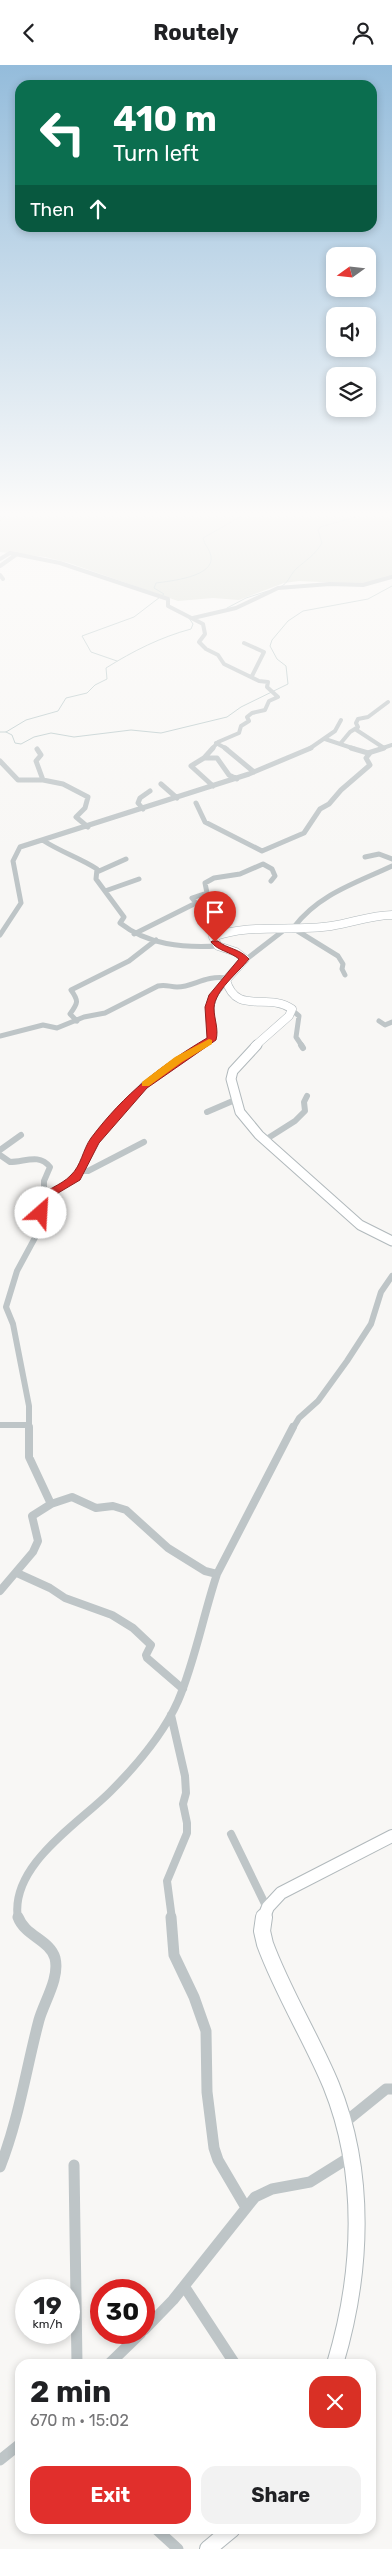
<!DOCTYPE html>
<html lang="en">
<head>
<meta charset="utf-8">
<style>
  :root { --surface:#fff; --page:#f2f2f2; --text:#202124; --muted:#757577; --accent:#e12f2c }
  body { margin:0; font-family:Rubik,sans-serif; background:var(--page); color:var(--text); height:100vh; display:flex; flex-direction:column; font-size:19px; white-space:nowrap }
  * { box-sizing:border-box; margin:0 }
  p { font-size:16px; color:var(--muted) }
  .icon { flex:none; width:28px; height:28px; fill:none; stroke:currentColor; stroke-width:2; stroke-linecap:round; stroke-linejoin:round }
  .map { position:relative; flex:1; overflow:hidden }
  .side { position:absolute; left:15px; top:2294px; width:361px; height:175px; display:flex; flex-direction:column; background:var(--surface); border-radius:15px; box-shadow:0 2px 8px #0003 }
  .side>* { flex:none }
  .guide { position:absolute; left:15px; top:15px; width:362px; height:152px; border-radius:15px; box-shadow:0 2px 8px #0003; background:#0b6e4f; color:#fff; overflow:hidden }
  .needle { width:32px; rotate:255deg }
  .fabs { position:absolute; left:326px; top:182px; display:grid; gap:10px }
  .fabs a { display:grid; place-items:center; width:50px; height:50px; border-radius:10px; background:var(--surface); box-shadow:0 2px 8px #0003; font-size:25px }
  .speed { position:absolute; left:15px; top:2214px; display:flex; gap:10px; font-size:25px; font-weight:700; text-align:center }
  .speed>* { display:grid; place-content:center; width:65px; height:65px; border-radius:50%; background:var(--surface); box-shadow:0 2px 8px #0003; line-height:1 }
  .speed small { font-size:12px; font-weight:400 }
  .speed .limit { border:8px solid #d22; background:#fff; color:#111 }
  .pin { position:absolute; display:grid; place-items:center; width:42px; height:42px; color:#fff; margin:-51px -21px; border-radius:50% 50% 50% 0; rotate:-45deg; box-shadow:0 0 5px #0007 }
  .pin .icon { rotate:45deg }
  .me { position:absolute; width:55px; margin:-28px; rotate:26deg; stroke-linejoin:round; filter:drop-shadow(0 0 4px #0008) }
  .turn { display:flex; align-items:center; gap:18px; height:105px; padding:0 15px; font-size:22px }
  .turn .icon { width:65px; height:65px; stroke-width:2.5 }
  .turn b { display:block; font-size:35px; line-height:42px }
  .then { display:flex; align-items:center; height:48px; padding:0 15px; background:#0003; gap:10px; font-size:19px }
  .round { display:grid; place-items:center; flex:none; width:52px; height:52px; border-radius:15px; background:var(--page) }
  .headline { display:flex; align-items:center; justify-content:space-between; height:85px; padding:0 15px }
  h1 { font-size:30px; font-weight:700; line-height:38px }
  .action { display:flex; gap:10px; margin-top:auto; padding:10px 15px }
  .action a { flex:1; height:58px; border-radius:15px; background:var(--accent); color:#fff; font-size:20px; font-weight:700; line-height:58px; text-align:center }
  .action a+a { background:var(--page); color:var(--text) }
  header { display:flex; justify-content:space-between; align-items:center; height:65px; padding:0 15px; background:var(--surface); font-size:22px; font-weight:700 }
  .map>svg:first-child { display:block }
  .green { fill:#d9ddd4 }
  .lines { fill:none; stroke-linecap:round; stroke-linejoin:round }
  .stream { stroke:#b6c7c8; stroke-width:1 }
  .secondary-far3-casing { stroke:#b1b9bc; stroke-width:9 }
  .secondary-far2-casing { stroke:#b1b9bc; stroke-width:11 }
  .secondary-far1-casing { stroke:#b1b9bc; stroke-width:14 }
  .secondary-casing { stroke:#b1b9bc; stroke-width:18 }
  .street-far4 { stroke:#bec5c7; stroke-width:4 }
  .street-far3 { stroke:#bec5c7; stroke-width:5 }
  .street-far2 { stroke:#bec5c7; stroke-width:6 }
  .street-far1 { stroke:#bec5c7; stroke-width:8 }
  .street { stroke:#bec5c7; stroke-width:11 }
  .secondary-far3 { stroke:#fff; stroke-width:8 }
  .secondary-far2 { stroke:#fff; stroke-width:9 }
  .secondary-far1 { stroke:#fff; stroke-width:12 }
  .secondary { stroke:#fff; stroke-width:16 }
  .route { fill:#e12f2c; stroke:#921f1d }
  .slow { fill:#f59e0b }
</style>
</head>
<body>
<header><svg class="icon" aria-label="back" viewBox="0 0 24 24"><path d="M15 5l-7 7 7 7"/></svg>Routely<svg class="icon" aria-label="person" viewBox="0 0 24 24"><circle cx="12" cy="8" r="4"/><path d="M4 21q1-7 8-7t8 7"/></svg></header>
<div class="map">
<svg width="392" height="2484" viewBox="0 0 392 2484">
  <rect width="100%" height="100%" fill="#f8f7f5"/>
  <!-- green -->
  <path class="green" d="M0 452H392V511L365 519 299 516 284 518 239 535 213 533 178 536 69 498 45 492 0 487Z"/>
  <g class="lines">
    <!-- stream -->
    <path class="stream" d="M0 456 4 452
      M280 522C289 518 289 511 296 504 306 495 315 490 322 478L318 465 320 462 356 452
      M227 543 246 533 268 526
      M117 596 91 587 82 571 134 552 164 529 154 523 156 518C170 516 215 512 211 491 210 484 204 480 203 473L240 452
      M0 667H6L26 655 58 646 66 633 87 628 95 620 107 614 106 603C133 586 161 572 191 564L193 559 189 553
      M6 667 12 670 15 678 21 679 34 672 51 668 74 672 131 665 161 668 227 652 241 642 288 619 286 601 277 594 270 581 272 575 288 556 303 546 368 534 392 521"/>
    <!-- secondary-far3 casing -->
    <g class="secondary-far3-casing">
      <path id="secondary-far3" d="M255 981 289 951 292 944C268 927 236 951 226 915L245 894 236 887 218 881 213 872C250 858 292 867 331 861 352 858 371 850 392 850"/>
    </g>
    <!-- secondary-far2 casing -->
    <g class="secondary-far2-casing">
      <path id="secondary-far2" d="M257 980 233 1006 231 1014 240 1047 259 1070 360 1160 392 1176"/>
    </g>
    <!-- secondary-far1 casing -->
    <g class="secondary-far1-casing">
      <path id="secondary-far1" d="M263 1854 268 1842 281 1828 392 1771"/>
    </g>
    <!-- secondary casing -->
    <g class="secondary-casing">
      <path id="secondary" d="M264 1852 262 1866 265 1879C283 1928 311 1972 331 2020 367 2109 362 2209 335 2299
        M208 2484 232 2464"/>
    </g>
    <!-- street-far4 -->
    <path class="street-far4" d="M0 494 10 488 60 498 168 534V541L203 559 205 569 199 577 206 584 218 590 224 599 259 616 268 617 267 622 278 632 269 636 265 645 252 648 247 652 249 656 241 661 239 668 218 677 212 684
      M0 501 17 489
      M0 510 3 514
      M193 553 236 543 278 523 330 519 363 520 392 512
      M244 578 264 587 252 611
      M355 664 384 683
      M325 674 355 684
      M216 678 227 684
      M340 679 350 667 358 662 356 658 358 654 368 652 388 637
      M309 684 335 666 341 655
      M380 684 392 680"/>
    <!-- street-far3 -->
    <path class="street-far3" d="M213 683 204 693H217L229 710 237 714
      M225 683 254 707
      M351 683 368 688 384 683
      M37 684 41 690 36 696 43 715 63 719 88 732 85 743 76 752 88 762
      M204 693 191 701 213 721
      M0 696 18 715H43
      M161 719 177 733
      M196 738 205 757 262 786 304 768 320 744 329 739 341 725 370 700 366 693 370 688
      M143 744 138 738 140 733 150 726
      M44 776C61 787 80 793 97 804L96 814 124 852 120 858C148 880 183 883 218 881
      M365 792 379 789 392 794
      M97 807 126 794
      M105 826 139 814
      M291 862 338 891 343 899 342 904 345 910
      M294 862C319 829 356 818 392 801
      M134 869 196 838 192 833 207 828 205 818 214 813 240 809 263 799 272 804 275 811 271 816
      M0 870 21 838 13 796 20 782 249 709 311 683
      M244 896 288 862
      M292 945 299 951 296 972 302 981
      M77 956 70 949C78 938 79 936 71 925L129 896 156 875
      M379 956 385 960 392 957
      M0 971 43 960 57 963 84 952 105 948 158 921C166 919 170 922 177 922 194 922 204 910 227 913
      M202 981 212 975C215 949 204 938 226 918"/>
    <!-- street-far2 -->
    <path class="street-far2" d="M301 980 303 983
      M207 1047 235 1035
      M265 1075 295 1056 305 1046 304 1037 307 1031
      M0 1085 21 1070
      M0 1090 10 1097C25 1097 39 1088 50 1102L44 1116V1132
      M80 1106H88L144 1077
      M0 1360H29
      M29 1363V1341L13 1259 6 1242 17 1206 37 1169 40 1138 44 1132 76 1113 94 1076 143 1020 179 994 204 980
      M293 1363 299 1353 318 1336 347 1296 371 1259 381 1227 392 1211"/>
    <!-- street-far1 -->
    <path class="street-far1" d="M51 1439 72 1432 96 1443 113 1441 126 1445 168 1483 205 1506 217 1509 293 1362
      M17 1508 50 1523 65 1533 112 1550 133 1563 151 1580 146 1590 147 1593 183 1624
      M0 1526 33 1487 38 1476 32 1451 51 1439 29 1392V1362
      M171 1650 185 1711 186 1728 183 1739 187 1758V1768L167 1816 172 1854
      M231 1769 267 1843
      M18 1854C9 1801 78 1759 110 1727 136 1701 163 1670 178 1636 195 1596 203 1551 217 1509"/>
    <!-- street -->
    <path class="street" d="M171 1852 174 1890 194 1932 206 1966 207 2027 214 2083 218 2095 245 2141
      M344 2058 386 2024H392
      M74 2100 77 2299
      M0 2102C19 2054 26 2004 39 1955 44 1937 60 1913 55 1893 50 1875 25 1871 18 1852
      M184 2221 235 2299
      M119 2223V2225
      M144 2265 173 2235 255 2132 272 2124 310 2117 350 2092
      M109 2299 141 2268
      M0 2395 20 2379
      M156 2464 178 2484"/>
    <!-- secondary-far3 -->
    <use href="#secondary-far3" class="secondary-far3"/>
    <!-- secondary-far2 -->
    <use href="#secondary-far2" class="secondary-far2"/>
    <!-- secondary-far1 -->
    <use href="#secondary-far1" class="secondary-far1"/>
    <!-- secondary -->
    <use href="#secondary" class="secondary"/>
  </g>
  <!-- sky -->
  <linearGradient id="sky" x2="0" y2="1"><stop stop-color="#94bcdb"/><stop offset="0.56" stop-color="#fcfbfa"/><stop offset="1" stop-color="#fcfbfa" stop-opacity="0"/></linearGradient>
  <rect width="392" height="800" fill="url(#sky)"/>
  <!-- route -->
  <path class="route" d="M212 876H218C227 884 239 883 249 894 238 908 215 925 214 943 214 954 219 964 216 975L147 1023 99 1078 80 1115 48 1134 44 1151H37L35 1138C44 1123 60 1122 71 1110 81 1101 83 1084 91 1073 125 1028 160 1001 207 973L205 942 209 930 239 894C231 887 218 886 211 877Z"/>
  <!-- slow -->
  <path class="slow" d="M209 974 212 975V979L182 997 149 1021H142V1017L175 992Z"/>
</svg>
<div class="fabs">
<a><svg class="needle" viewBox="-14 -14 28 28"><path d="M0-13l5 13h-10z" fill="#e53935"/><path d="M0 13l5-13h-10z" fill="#757577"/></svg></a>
<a><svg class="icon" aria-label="sound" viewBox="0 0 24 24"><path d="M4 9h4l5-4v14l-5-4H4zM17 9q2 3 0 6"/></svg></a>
<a><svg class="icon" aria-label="layers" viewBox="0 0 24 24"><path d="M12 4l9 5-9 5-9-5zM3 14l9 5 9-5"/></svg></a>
</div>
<div class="speed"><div>19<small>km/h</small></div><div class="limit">30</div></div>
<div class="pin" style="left:215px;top:877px;background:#d93025"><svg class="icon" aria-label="arrive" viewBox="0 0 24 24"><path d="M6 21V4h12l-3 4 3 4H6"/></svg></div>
<svg class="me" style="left:41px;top:1148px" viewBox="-20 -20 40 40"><circle r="19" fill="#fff"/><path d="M0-13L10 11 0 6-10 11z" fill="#e12f2c"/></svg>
<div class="guide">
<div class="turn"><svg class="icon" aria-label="left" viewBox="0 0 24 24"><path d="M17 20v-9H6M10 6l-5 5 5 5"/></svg><div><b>410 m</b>Turn left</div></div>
<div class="then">Then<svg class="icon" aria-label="ahead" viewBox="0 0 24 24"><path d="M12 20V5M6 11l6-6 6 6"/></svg></div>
</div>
<section class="side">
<div class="headline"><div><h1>2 min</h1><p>670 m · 15:02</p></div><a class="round" style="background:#d93025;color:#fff"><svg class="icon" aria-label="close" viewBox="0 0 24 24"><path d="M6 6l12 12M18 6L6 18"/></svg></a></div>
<div class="action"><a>Exit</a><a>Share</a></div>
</section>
</div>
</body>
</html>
